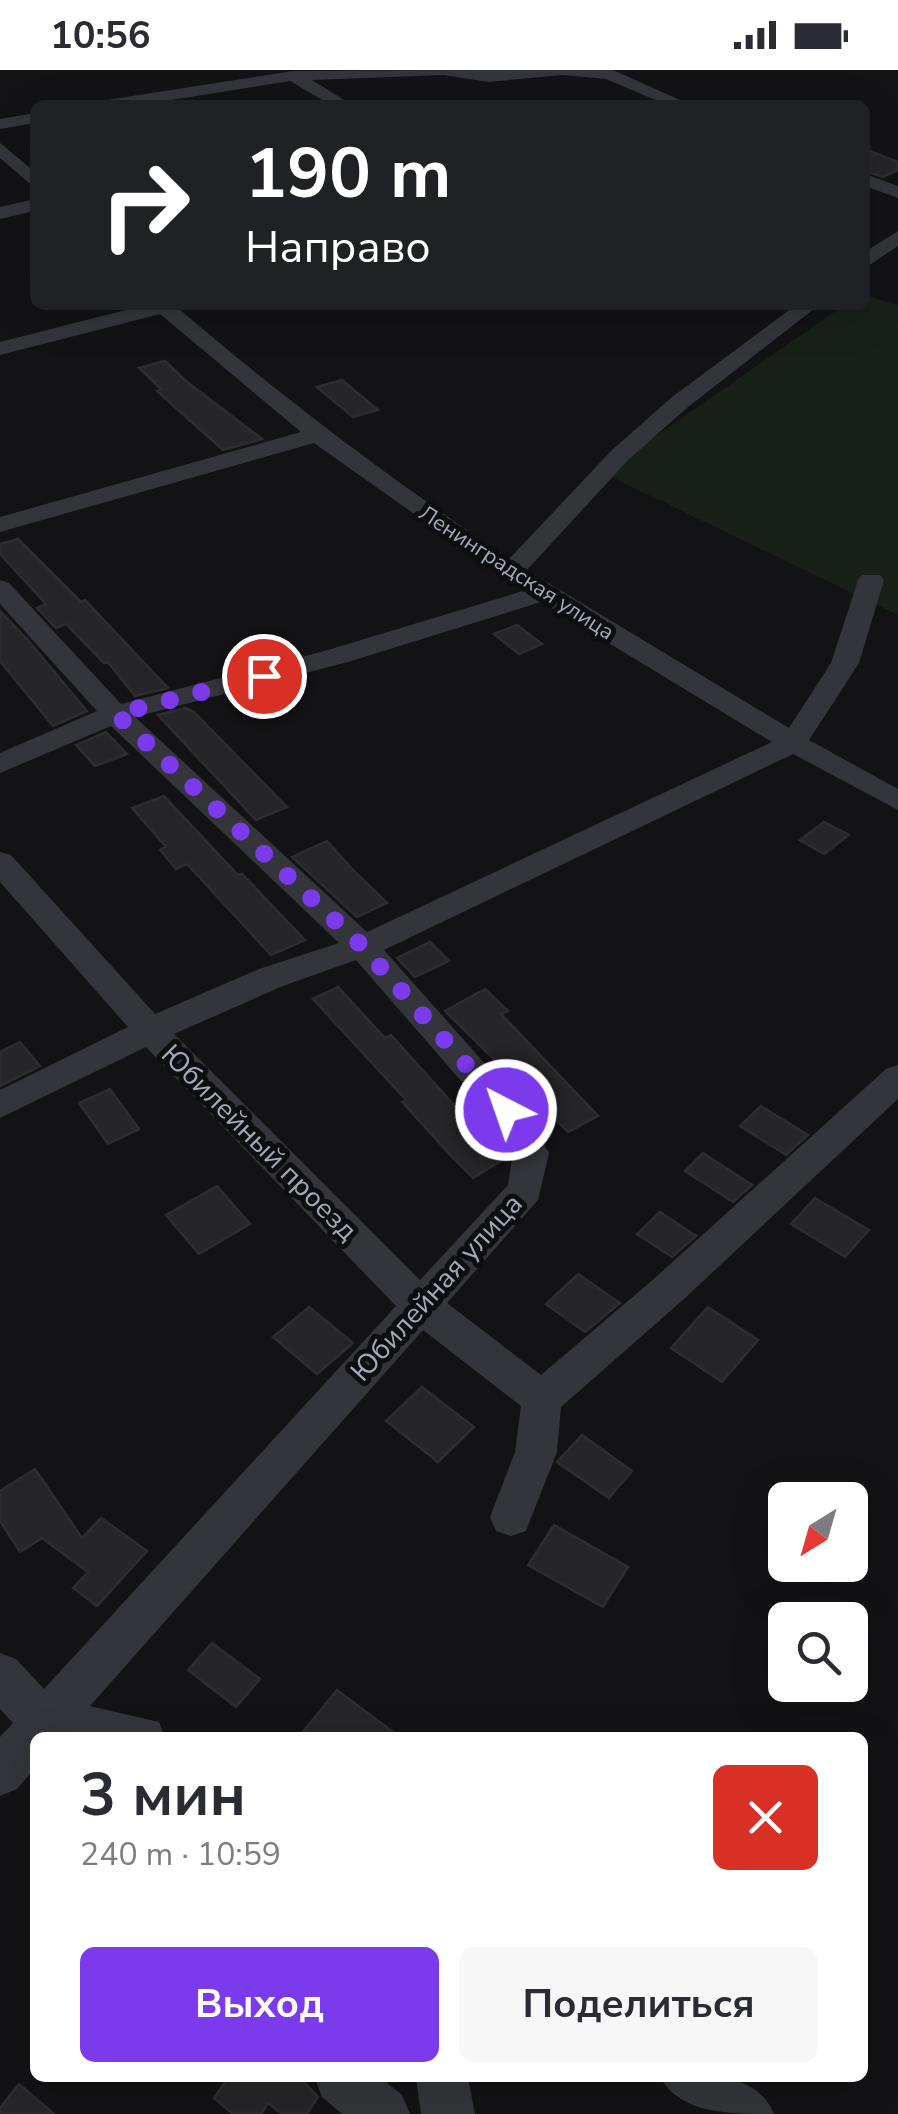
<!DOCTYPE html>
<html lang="ru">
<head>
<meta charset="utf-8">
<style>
  :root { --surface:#fff; --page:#f7f7f7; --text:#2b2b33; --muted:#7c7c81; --accent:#7c3aed }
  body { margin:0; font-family:"Nunito Sans",sans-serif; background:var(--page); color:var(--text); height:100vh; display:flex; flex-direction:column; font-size:38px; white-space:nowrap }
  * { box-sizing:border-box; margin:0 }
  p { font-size:32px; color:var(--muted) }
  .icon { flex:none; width:55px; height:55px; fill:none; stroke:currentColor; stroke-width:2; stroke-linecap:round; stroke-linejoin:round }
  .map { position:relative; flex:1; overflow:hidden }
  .sheet { position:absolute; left:30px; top:1662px; width:838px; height:350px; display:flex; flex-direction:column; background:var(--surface); border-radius:15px; box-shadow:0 10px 40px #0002 }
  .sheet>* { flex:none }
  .top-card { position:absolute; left:30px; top:30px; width:840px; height:210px; border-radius:15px; box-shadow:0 10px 40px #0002; background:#202124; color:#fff; overflow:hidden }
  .needle { width:65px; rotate:217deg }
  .fabs { position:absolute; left:768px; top:1412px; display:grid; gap:20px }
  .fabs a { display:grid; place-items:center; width:100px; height:100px; border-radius:15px; background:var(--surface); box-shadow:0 10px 40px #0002; font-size:50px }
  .pin { position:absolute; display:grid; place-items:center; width:85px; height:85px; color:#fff; margin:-42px; border:5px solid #fff; border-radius:50%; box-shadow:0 2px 10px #0007 }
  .me { position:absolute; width:110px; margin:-55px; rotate:319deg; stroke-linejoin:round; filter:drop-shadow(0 0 8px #0008) }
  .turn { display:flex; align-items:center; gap:35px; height:210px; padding:0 50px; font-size:45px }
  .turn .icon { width:130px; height:130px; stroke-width:2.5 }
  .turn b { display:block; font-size:70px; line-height:85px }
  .round { display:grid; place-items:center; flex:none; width:105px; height:105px; border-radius:15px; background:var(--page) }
  .headline { display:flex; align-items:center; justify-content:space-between; height:170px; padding:0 50px }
  h1 { font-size:60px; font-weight:700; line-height:75px }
  .cta { display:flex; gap:20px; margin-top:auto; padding:20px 50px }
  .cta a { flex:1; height:115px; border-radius:15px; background:var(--accent); color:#fff; font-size:40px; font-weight:700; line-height:115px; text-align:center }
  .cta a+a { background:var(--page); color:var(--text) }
  .status { display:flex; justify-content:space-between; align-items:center; height:70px; padding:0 50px; background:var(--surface); direction:ltr }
  .status svg { height:28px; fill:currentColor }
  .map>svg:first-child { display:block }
  .green { fill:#19201a }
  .building { fill:#262629; stroke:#2d2d31; stroke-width:2.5 }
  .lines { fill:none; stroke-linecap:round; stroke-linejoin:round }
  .minor { fill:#34353a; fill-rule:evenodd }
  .route { stroke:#7c3aed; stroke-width:18; stroke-dasharray:0 32.4 }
  .labels { text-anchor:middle; stroke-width:10; stroke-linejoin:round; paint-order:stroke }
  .far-street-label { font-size:22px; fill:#a3a9b7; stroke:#0e0e10 }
  .street-label { font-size:28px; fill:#a3a9b7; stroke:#0e0e10 }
</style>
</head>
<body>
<div class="status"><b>10:56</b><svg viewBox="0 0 49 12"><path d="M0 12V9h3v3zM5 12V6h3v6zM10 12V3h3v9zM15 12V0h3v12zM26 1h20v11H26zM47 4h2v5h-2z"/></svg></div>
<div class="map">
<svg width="898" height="2044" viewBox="0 0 898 2044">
  <rect width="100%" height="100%" fill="#131315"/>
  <!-- green -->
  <path class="green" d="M865 225 898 235V545L603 403 844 235H865Z"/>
  <!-- building -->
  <path class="building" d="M865 79 898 92V100L883 107 865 101Z
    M165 291 187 312 262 369 223 380 157 321 161 319 139 298Z
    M342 310 378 340 353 347 317 317Z
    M18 469 81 532 85 530 168 618 135 626 108 592 104 593 66 554 56 558 37 538 46 534 0 484V474Z
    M0 541 27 569 87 641 53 656 0 591Z
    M517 555 542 574 519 584 494 564Z
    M185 638 194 642 287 737 256 750 158 645Z
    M106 662 127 684 95 696 76 675Z
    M164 726 238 805 242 804 305 870 271 885 187 794 176 799 160 780 166 777 132 738Z
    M824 752 849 765 824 784 800 770Z
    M327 771 353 800 387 833 357 847 292 787Z
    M430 872 449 891 415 907 397 888Z
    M338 917 385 968 391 965 480 1064 507 1087 473 1108 453 1088 402 1032 406 1030 313 929Z
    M485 919 508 941 501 944 598 1046 568 1062 445 941Z
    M20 972 40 996 0 1016V982Z
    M110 1019 139 1059 108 1074 79 1033Z
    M761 1036 808 1065 786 1085 740 1056Z
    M703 1083 752 1115 733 1132 685 1101Z
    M217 1116 250 1154 199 1184 166 1145Z
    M815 1128 869 1160 845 1187 791 1154Z
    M660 1142 696 1166 672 1187 637 1164Z
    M578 1204 620 1233 585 1262 546 1234Z
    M309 1237 353 1273 317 1304 273 1267Z
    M708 1237 758 1270 722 1312 671 1278Z
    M422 1317 474 1357 438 1392 386 1351Z
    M582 1365 632 1401 609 1428 557 1392Z
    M35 1399 82 1468 101 1448 147 1481 97 1536 73 1518 88 1502 42 1468 20 1482 0 1451V1421Z
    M554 1455 628 1497 603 1537 528 1495Z
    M212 1573 260 1609 236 1637 188 1600Z
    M337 1620 401 1668H298Z
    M228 2008H300L318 2027 307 2044H282L268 2033 261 2044H233L214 2028Z
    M19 2014 54 2044H0V2038Z"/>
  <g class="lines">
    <!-- minor -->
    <path class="minor" d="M475 0H613L691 35H667L606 9 562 5 488 12 444 5 312 10 352 35H331L290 11 140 35H98L107 30 293 1Z
      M35 43V53L0 59V49Z
      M0 73 35 102V118L0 88Z
      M865 104 898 116V128L865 116Z
      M35 129V141L0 149V137Z
      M898 161V176L865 198V182Z
      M146 235H180L178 238C284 329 394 411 509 489L612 380 672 327 796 235H819L688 337 628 390 527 500 789 658 831 593 858 510 862 505H880L884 510 859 593 809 670 898 719V740L793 684 384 880 518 1031 549 1083 538 1130 447 1233 541 1305 656 1207 886 999 898 995V1029L684 1229 561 1337 557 1382 526 1461 511 1466 496 1461 490 1447 515 1382 521 1336 423 1260 90 1636 159 1652 165 1668H35V1698L17 1719 0 1726V1667L13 1653 0 1639V1583L16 1589 44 1619 396 1236 146 977 0 1048V1020L128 957 0 812V782L11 785 155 944 259 899 339 873 111 656 0 703V683L97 641 0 534V510L9 513 121 634 328 580 523 521 314 373 0 462V447L301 362 160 244 0 285V272ZM541 532 772 672 367 862 135 647 348 592ZM356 890 494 1049 513 1083 508 1115 420 1210 174 964 283 916Z
      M315 2008H381L402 2025 410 2044H342L322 2027Z
      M416 2008H468L475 2044H421Z
      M661 2008C702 2005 755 1999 774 2044 731 2044 680 2044 661 2008Z"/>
  </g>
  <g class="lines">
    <!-- route -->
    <path class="route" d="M264 606 116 644 362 876 506 1040"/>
  </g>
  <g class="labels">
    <!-- far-street labels -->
    <g class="far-street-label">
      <text transform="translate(517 502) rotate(33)" y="8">Ленинградская улица</text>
    </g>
    <!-- street labels -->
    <g class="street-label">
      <text transform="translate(260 1072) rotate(45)" y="10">Юбилейный проезд</text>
      <text transform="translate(436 1217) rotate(-48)" y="10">Юбилейная улица</text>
    </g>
  </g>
</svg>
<div class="fabs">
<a><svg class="needle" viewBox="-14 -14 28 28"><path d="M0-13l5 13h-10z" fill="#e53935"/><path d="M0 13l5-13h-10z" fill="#7c7c81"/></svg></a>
<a><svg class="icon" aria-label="search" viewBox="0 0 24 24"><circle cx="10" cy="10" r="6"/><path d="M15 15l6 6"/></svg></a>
</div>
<div class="pin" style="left:264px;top:606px;background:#d93025"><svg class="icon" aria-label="arrive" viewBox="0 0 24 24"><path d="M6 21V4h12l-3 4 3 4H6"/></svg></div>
<svg class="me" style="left:506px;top:1040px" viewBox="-20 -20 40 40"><circle r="17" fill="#7c3aed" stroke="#fff" stroke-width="3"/><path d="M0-11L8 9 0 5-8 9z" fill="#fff"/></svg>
<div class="top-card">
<div class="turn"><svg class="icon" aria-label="right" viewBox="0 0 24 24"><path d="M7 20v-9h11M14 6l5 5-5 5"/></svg><div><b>190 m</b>Направо</div></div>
</div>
<section class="sheet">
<div class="headline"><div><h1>3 мин</h1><p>240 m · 10:59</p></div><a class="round" style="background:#d93025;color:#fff"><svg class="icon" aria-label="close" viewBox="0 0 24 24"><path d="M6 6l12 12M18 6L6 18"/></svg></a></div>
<div class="cta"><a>Выход</a><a>Поделиться</a></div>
</section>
</div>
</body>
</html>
